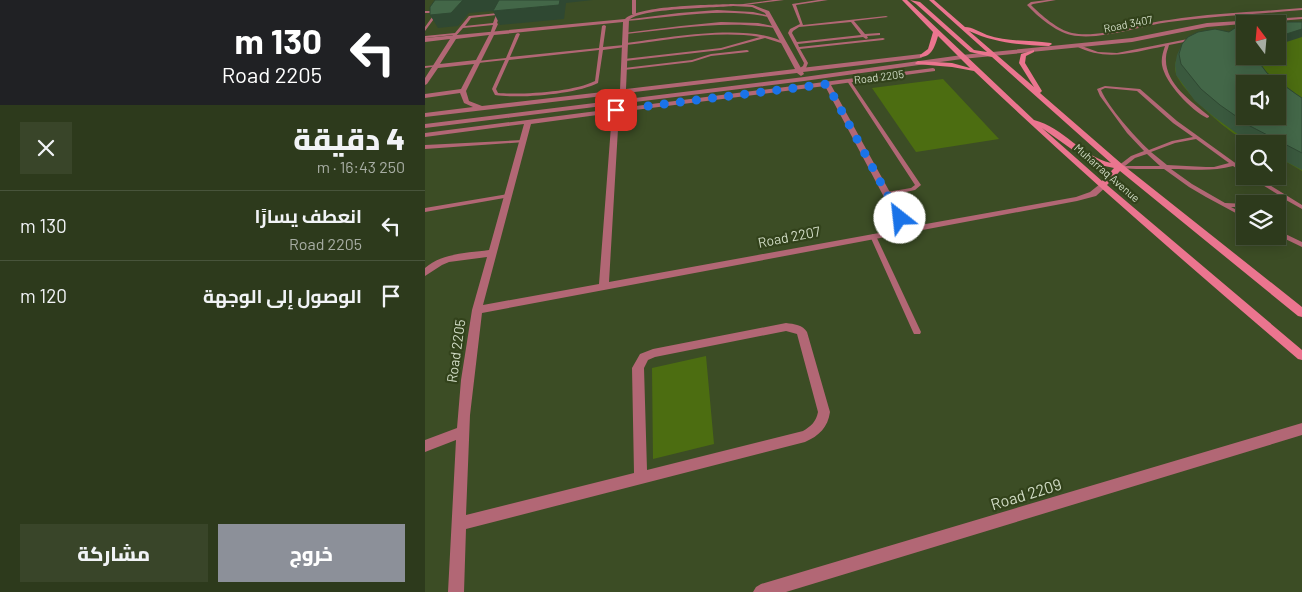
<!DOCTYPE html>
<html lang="ar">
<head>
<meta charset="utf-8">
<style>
  :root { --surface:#2d3a1c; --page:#394529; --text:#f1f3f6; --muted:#a7ada3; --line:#48543b; --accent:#8c9099 }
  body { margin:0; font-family:Barlow,Cairo,sans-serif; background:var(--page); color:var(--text); direction:rtl; height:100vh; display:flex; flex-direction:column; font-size:19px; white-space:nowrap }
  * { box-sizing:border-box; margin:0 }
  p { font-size:16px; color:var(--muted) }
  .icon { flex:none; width:28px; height:28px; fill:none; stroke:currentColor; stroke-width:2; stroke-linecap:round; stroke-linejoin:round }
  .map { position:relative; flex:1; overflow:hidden; direction:ltr }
  .sheet { display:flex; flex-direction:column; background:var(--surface); width:425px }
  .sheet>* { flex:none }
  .top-card { background:#202124; color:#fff; overflow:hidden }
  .needle { width:32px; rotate:344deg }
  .buttons { position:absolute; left:811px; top:15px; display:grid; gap:10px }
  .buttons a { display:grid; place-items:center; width:50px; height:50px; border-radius:0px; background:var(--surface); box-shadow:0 2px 12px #0003,0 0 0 1px var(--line); font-size:25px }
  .pin { position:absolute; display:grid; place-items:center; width:42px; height:42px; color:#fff; margin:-21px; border-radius:10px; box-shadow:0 2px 8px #0006 }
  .me { position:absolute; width:55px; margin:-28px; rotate:331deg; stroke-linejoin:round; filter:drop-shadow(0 0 4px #0008) }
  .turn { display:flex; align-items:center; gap:18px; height:105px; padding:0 20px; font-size:22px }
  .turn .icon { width:65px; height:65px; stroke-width:2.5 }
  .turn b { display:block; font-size:35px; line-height:42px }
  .round { display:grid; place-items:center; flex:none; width:52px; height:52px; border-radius:0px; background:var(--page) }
  .headline { display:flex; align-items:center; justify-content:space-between; height:85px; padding:0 20px }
  h1 { font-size:30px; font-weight:800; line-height:38px }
  .action { display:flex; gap:10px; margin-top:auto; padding:10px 20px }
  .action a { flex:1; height:58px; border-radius:0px; background:var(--accent); color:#fff; font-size:20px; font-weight:800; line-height:58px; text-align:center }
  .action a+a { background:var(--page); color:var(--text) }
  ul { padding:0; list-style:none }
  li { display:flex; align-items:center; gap:15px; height:70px; padding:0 20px; border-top:1px solid var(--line) }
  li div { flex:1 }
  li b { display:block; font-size:19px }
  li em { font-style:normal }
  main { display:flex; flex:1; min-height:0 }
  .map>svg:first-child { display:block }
  .green { fill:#4c6d11; fill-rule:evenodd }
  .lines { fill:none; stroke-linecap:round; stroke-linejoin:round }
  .service { fill:#b26775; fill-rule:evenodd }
  .minor { fill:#b26775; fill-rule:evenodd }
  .secondary { fill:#eb758f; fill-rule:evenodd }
  .wall { fill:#3a593e }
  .shaded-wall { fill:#2f4832 }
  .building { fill:#436748; stroke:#2f4832; fill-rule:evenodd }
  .route { stroke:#1a73e8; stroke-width:9; stroke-dasharray:0 16.2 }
  .labels { text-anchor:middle; stroke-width:4.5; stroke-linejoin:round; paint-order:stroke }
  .far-street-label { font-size:11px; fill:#d1dcc5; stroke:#32421b }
  .street-label { font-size:14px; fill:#d1dcc5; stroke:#32421b }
  .near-street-label { font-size:16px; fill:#d1dcc5; stroke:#32421b }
</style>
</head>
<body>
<main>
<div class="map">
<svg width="877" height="592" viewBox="0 0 877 592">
  <rect width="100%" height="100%" fill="#3c4d25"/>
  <!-- green -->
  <path class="green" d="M853 32H877V171L853 157 852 144C845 144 836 145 829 144 811 141 759 93 752 76 747 66 752 56 758 48L820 56H852ZM820 84H852V116H820Z
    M518 79 574 139 491 152 447 88Z
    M281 356 289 444 228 459 227 368Z"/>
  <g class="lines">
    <!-- service -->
    <path class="service" d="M207 0H211V14L209 15 207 14Z
      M348 0H359L313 6 311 5Z
      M393 0H403L371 5 378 25 461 16 463 17 429 21 440 34 454 33H455V35L442 36 443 38 441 39 438 37 373 44 374 47 458 38 460 39 458 40 375 49 383 63 381 68 375 71H373V69L378 66 379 63 363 33 365 29 375 24 367 4ZM426 22 436 35 372 42 367 33 368 31 374 27Z
      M622 0H631L608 4 606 5C616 15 633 30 647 33 674 39 715 23 744 20 788 13 833 12 877 8V10C833 14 788 16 744 22 714 26 675 41 646 35 631 32 612 16 602 5L606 2Z
      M292 10 328 12 346 16 344 17C297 7 249 17 201 21L199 20 254 13Z
      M0 11H12L14 12 0 31V27L10 13H0Z
      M73 13 75 14 72 23 73 24 68 35 65 34 68 25 38 28 29 38 27 37 28 35 0 38V36L30 33 44 16ZM71 15 68 23 40 26 46 18Z
      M296 22 333 23 352 27 350 28C300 20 251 29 201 34L199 33 256 26Z
      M179 25 181 26 178 47 199 45 198 44 200 43C243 38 323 22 361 43L359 44 340 38 296 50 200 61H199V59L296 48 335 37C291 30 245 40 201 45L202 46 200 47 178 50 173 83C152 94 95 99 70 95L67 89 80 60 53 63 51 62 53 61 81 58 91 34 93 33 95 34 85 57 174 48 177 26ZM174 50 170 81C149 92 97 95 73 93L71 89 84 60Z
      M768 38H769V40L744 45C743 49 741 53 741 57 739 83 766 101 784 116V117L782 118C766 110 740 83 737 65 736 58 738 52 740 46 709 52 681 62 651 46L654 45 673 52 692 53Z
      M322 50 324 51 323 52 286 56 267 62 199 70 197 69 199 68 267 60 286 54Z
      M12 65 13 66 0 68V66Z
      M423 80H425L496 185 490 190 462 196 459 194 462 192 486 188 490 185 422 81Z
      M680 86 715 89 752 121 820 170V174L808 166C787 172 767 169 746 169L767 184 800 203 822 204H820V207H806L820 214V218L781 197 764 187 739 169H711L693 168V166L706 156 719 151 702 133 675 96 672 89ZM680 88 712 91 748 123 768 137 747 141 724 150C709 136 684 108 676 90ZM771 139 804 163 789 167H781L742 165 726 152 750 143ZM722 154 735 166H700L710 158Z
      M98 140 100 141V142L0 149V145Z
      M823 176H830L877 205V209L861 200 845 204H834L857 197Z
      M83 194 86 196 85 197 0 212V208Z
      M852 230 877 242V247L852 235Z
      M448 234 451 236 496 332 495 334H489L488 332 445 236Z"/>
    <!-- minor -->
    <path class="minor" d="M308 4 328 5 344 11 376 68 496 54 499 56 496 58 378 72 379 74 376 76 372 73 201 93V97L198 99 195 97V94L0 117V113L48 107 39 103 35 93 0 98V94L36 89 49 64 13 68 2 84 0 85V78L25 39 0 42V38L200 19C214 5 286 5 308 4ZM308 6 327 7 340 13 370 69 201 89 204 20C216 8 288 8 308 6ZM198 22 195 90 57 106 44 101 41 91 69 35ZM64 35 51 60 15 64 31 39Z
      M877 17V19L782 27 707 42 537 59 379 81 0 128V124L379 77 537 55 707 38 782 23Z
      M508 68 510 69V71L406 85 484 227 651 197 665 192 675 184H681L682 186 671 196 652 201 57 313 45 415 41 515 209 473 207 368 215 354 228 349 361 323C369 324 378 325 382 332L405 412C403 427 394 436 380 442L41 529 39 592H23L31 440 0 452V440L32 428 36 380 47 310 62 257 24 262 17 265 0 276V268C17 253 43 253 64 250L99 124 0 137V133ZM400 86 476 229 184 282 194 112ZM187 113 174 284 58 305 106 124ZM361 331 372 334 393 412C391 422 386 426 378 431L222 470 219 368 223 360 230 357Z
      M877 423V435L361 592H328L331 587 336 584Z"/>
    <!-- secondary -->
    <path class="secondary" d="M477 0H482L609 120C639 128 656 156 686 163L567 57 545 52 491 4 485 0 495 2 549 50 562 52 504 0H509L540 27C547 27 555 32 562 35 583 42 604 40 626 43L627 44 624 46C596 45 570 43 544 31L609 87 594 63 596 54 609 50V52L601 56 600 63 617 91 615 93 698 165 877 307V317L873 316 695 171 682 185 877 350V360L873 359C763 265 654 171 549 71L527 67 491 64 490 63 493 61 527 63 545 68 513 36C510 46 507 57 495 57V55L503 49 508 32ZM617 128 666 163 689 168 677 181Z"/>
  </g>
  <!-- wall -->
  <path class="wall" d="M804 32 836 65 842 73 871 94 877 98V170L852 157V144H829L818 138 789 117 770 101 751 75 750 65 752 55 757 44Z"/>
  <!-- shaded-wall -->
  <path class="shaded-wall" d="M38 0H76L81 10 44 13 33 26 13 28 5 15Z
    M135 0H168L141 3 139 19 75 25 68 11Z
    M877 29V37L852 45V37Z"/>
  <!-- building -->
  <path class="building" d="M10 0H38L26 13 5 15V7Z
    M74 0H135L134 5 68 11Z
    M856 22H877V29L852 37V24H835Z
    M820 26V56H834L836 65 842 73 871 94 877 98V153L825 126 795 105 776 89 756 64 754 54 757 44 763 37 773 32 790 29 804 32 810 28ZM820 84H852V116H820Z"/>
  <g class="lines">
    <!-- route -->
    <path class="route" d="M191 110 402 84 475 218"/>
  </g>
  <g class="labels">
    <!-- far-street labels -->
    <g class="far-street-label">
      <text transform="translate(703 24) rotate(-11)" y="4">Road 3407</text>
      <text transform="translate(454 77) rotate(-7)" y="4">Road 2205</text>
      <text transform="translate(682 173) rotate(41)" y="4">Muharraq Avenue</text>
    </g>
    <!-- street labels -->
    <g class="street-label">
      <text transform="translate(364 237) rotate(-11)" y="5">Road 2207</text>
      <text transform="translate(31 351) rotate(-82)" y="5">Road 2205</text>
    </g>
    <!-- near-street labels -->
    <g class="near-street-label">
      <text transform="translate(601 494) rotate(-17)" y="6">Road 2209</text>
    </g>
  </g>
</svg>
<div class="buttons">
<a><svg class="needle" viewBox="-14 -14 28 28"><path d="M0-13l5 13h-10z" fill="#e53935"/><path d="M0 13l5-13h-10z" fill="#a7ada3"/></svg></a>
<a><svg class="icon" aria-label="sound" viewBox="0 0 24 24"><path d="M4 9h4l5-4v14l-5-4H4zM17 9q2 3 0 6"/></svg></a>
<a><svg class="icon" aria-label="search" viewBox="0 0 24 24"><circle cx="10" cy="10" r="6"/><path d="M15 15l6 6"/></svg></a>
<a><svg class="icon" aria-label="layers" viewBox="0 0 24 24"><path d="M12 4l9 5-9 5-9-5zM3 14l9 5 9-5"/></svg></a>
</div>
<div class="pin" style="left:191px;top:110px;background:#d93025"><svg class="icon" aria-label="arrive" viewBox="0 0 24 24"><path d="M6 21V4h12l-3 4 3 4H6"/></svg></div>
<svg class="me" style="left:475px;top:218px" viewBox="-20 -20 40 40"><circle r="19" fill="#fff"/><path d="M0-13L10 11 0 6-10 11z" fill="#1a73e8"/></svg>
</div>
<section class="sheet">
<div class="top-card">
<div class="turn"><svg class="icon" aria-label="left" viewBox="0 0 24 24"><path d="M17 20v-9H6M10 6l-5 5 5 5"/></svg><div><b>130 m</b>Road 2205</div></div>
</div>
<div class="headline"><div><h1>4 دقيقة</h1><p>250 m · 16:43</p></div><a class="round"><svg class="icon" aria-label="close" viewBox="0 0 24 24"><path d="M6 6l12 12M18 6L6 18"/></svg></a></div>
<ul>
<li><svg class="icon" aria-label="left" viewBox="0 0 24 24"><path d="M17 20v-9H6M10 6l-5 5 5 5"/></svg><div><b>انعطف يسارًا</b><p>Road 2205</p></div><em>130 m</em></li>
<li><svg class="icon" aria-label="arrive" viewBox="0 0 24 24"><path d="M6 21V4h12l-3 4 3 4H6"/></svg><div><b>الوصول إلى الوجهة</b></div><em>120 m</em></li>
</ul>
<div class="action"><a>خروج</a><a>مشاركة</a></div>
</section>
</main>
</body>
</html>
